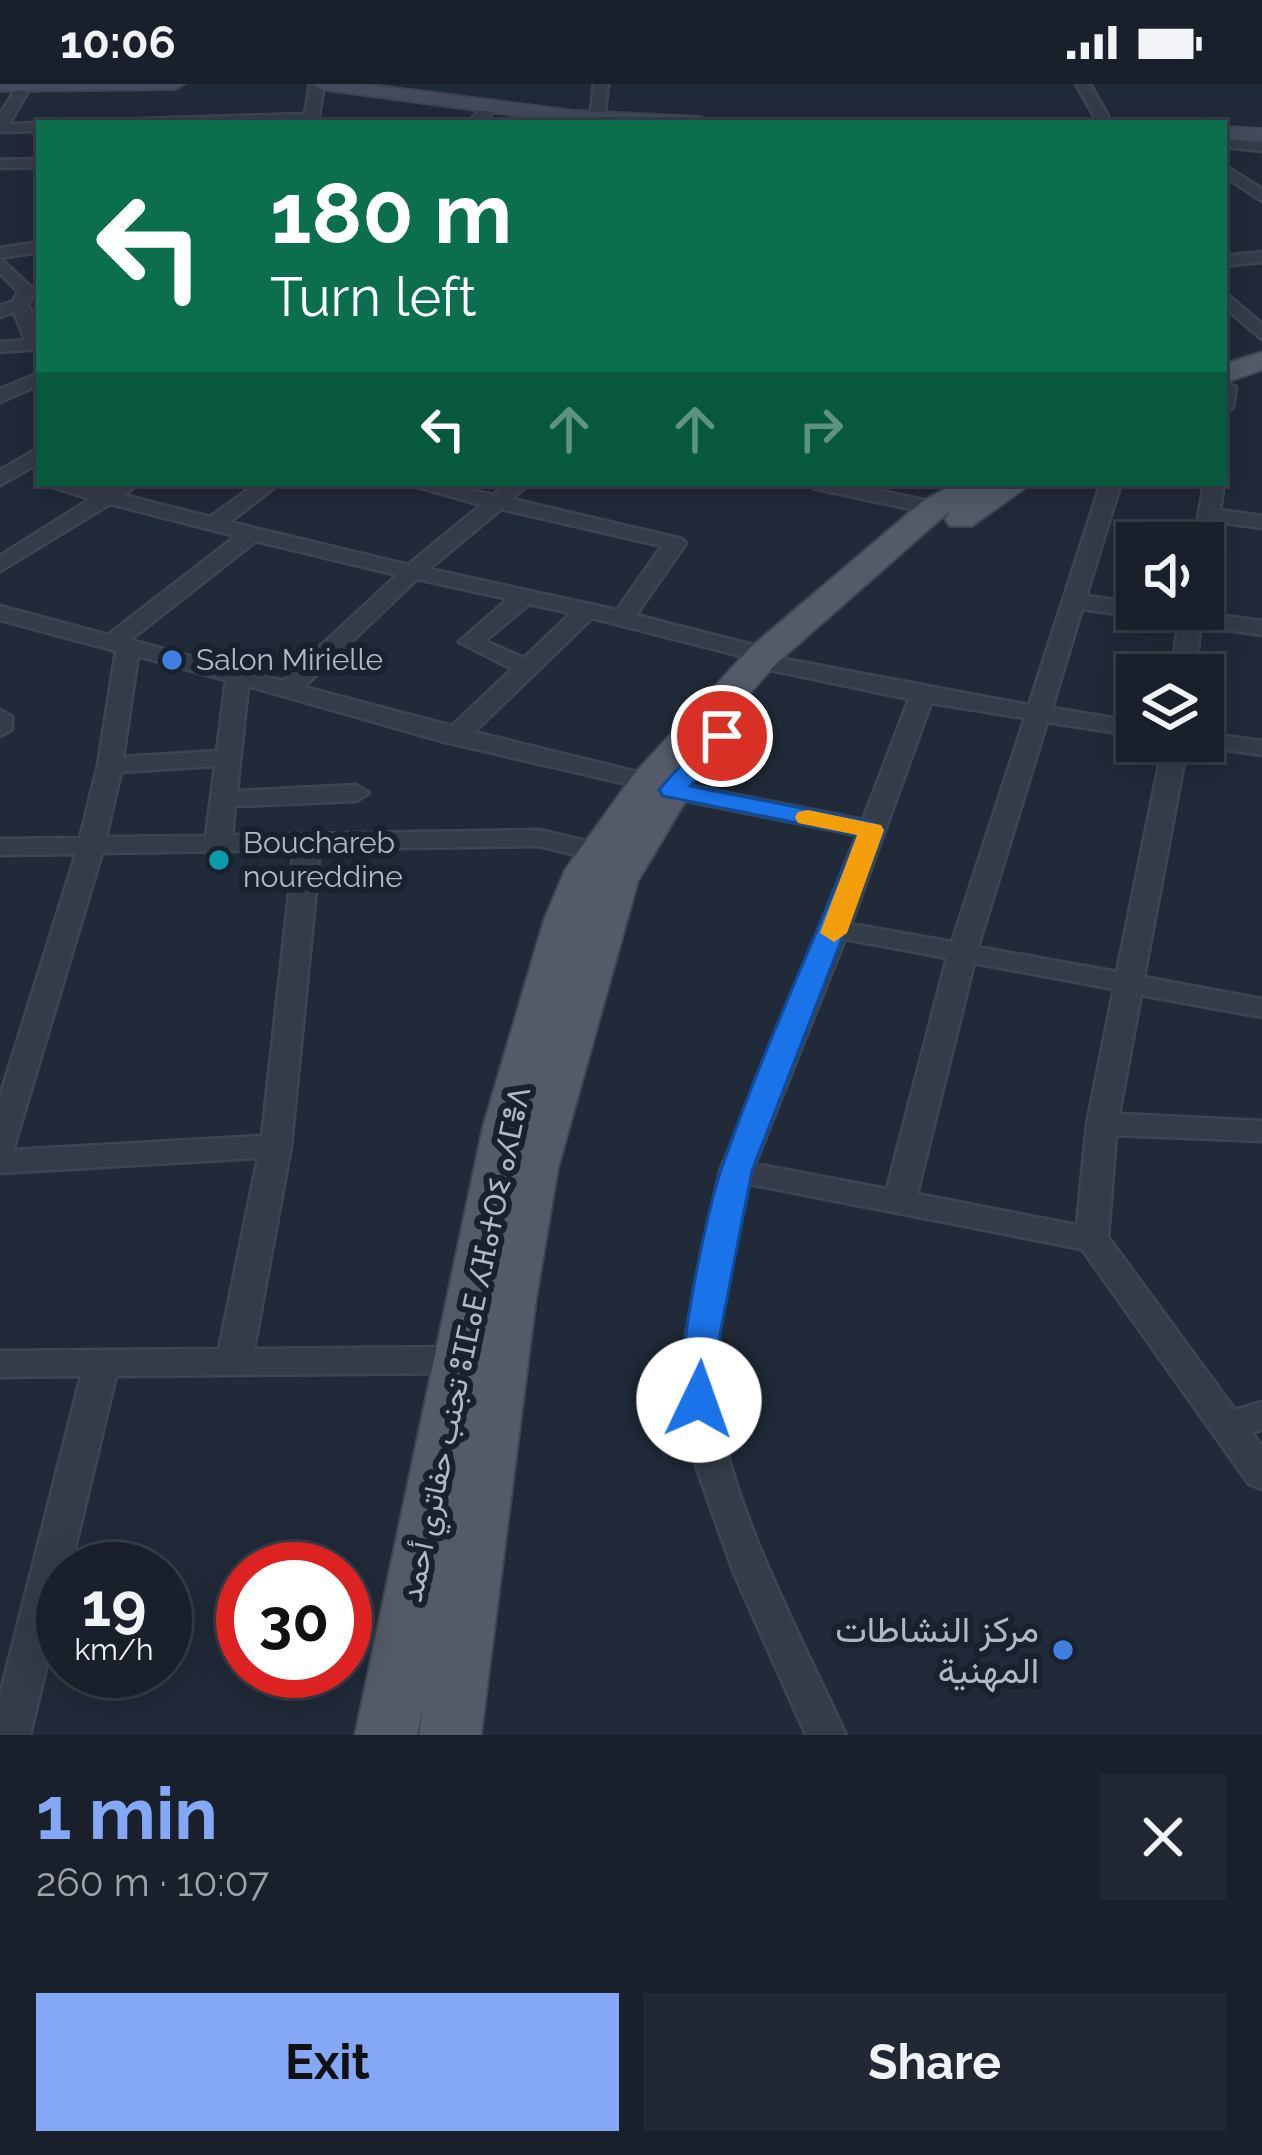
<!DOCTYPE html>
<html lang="en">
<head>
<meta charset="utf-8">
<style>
  :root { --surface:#19202b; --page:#222833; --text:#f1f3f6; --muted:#9fa3a9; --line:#373e47; --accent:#84a8f6 }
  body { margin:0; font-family:Raleway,Vazirmatn,"Noto Sans Tifinagh",sans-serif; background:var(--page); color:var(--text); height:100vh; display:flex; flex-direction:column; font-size:45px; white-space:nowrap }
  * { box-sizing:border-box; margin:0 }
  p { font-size:39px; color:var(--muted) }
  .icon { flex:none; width:66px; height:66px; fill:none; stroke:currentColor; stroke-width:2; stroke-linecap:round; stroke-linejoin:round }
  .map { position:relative; height:1651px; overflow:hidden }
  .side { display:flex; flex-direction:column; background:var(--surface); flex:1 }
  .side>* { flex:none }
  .hud { position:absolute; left:36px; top:36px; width:1191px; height:366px; border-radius:0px; box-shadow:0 6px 30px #0003,0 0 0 3px var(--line); background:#0b6e4f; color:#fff; overflow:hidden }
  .fabs { position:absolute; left:1116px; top:438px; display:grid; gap:24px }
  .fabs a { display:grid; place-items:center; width:108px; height:108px; border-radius:0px; background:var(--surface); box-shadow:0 6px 30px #0003,0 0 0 3px var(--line); font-size:60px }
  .speed { position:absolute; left:36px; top:1458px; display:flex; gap:24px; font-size:60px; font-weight:700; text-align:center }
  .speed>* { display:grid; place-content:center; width:156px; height:156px; border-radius:50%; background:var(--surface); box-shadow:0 6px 30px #0003,0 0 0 3px var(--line); line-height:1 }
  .speed small { font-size:30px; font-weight:400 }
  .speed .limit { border:18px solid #d22; background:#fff; color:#111 }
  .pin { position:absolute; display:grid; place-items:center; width:102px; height:102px; color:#fff; margin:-51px; border:6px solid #fff; border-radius:50%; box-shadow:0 3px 12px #0007 }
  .me { position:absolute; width:132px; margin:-66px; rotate:3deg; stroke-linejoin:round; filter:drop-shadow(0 0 9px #0008) }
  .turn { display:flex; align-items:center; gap:42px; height:252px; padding:0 36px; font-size:54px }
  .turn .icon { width:156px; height:156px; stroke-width:2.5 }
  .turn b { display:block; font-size:84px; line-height:102px }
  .lanes { display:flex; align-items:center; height:114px; padding:0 36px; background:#0003; justify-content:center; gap:60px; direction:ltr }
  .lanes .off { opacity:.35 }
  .round { display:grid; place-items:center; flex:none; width:126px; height:126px; border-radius:0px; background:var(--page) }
  .overview { display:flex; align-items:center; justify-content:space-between; height:204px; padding:0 36px }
  h1 { font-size:72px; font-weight:700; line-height:90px; color:var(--accent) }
  .action { display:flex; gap:24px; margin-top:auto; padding:24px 36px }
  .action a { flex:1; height:138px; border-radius:0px; background:var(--accent); color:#111; font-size:48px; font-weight:700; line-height:138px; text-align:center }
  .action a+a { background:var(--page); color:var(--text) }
  .status { display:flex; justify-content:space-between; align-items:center; height:84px; padding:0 60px; background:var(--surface); direction:ltr }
  .status svg { height:33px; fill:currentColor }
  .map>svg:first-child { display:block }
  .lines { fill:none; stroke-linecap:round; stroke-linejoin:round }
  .street-casing { stroke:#3e4552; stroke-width:5 }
  .secondary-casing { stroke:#3e4552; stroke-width:4 }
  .primary-casing { stroke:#3e4552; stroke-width:4 }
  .street { fill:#353c49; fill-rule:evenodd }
  .secondary { fill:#434b5c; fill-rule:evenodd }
  .primary { fill:#535b69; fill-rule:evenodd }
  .route { fill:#1a73e8; stroke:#114b97; stroke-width:3 }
  .slow { fill:#f59e0b }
  .shop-dot { fill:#3f7fe0; stroke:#1a212e; stroke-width:4.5 }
  .culture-dot { fill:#0f9aa8; stroke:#1a212e; stroke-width:4.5 }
  .labels { text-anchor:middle; stroke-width:12; stroke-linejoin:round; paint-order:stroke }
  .poi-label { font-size:30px; fill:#b0b7c5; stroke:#1a212e; text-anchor:start }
  .street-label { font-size:30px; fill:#b0b7c5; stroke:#1a212e }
  .near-poi-label { font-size:36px; fill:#b0b7c5; stroke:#1a212e; text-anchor:end }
</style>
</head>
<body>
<div class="status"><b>10:06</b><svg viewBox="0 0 49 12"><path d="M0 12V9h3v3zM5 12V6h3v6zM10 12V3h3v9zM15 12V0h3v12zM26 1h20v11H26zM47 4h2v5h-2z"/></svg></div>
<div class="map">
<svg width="1262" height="1651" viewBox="0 0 1262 1651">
  <rect width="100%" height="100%" fill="#212a39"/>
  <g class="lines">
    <!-- street casing -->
    <g class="street-casing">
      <path id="street" d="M19 0 31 2 9 40 39 39H40L39 47 0 48V30Z
        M310 0H324L318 39H132L139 35 305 30Z
        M594 0H608L604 35 598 39 590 35Z
        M1076 0H1090L1112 39H1098Z
        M485 20 497 23 483 39H468Z
        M1224 55 1262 59V67L1224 63Z
        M39 75V83L0 84V76Z
        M1224 81 1262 105V117L1224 92Z
        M39 158V168L0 174V164Z
        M1262 168V178L1224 182V172Z
        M0 174 35 207 28 220 39 247V265L0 268V258L25 256 14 228 0 233V222L13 217 18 208 0 189Z
        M1224 208 1262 240V255L1224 223Z
        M39 289V301L0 318V305Z
        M1224 298 1236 303 1233 324 1224 330Z
        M39 364V379L0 401V386Z
        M41 399H75L104 406 115 399H139L124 411 210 433 257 399H280L230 438 408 481 481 421 404 399H440L493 411 508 399H530L512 415 682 455 686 459 636 531 772 566 774 573 1029 621 1101 399H1121L1086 512 1137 519V525H1202V529L1262 537V551L1200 542 1196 591H1172L1178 539 1082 525 1052 624 1137 638V652L1047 638 978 863 1117 888 1164 657H1188L1144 893 1262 915V933L1141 911 1119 1030 1262 1037V1057L1116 1051 1108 1153 1235 1326 1262 1318V1346L1252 1349 1262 1362V1405L1249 1400 1082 1165 749 1100C736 1168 708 1248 717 1318 730 1422 802 1555 846 1651H806L734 1489 697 1385 681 1316 686 1250 720 1087 857 751 672 714 659 706 672 698 863 736 909 615 751 582 749 574 592 534 474 648 657 693 660 698 657 703 648 705 445 658 248 602 237 707 356 701 369 709 356 717 235 722 232 751 539 746 607 762 611 768 598 776 539 762 320 765 291 1062 254 1265 459 1263 471 1267 476 1276 471 1285 459 1289 116 1292 70 1485H63V1514L30 1651H0V1611L81 1292 0 1293V1267L219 1265 258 1074 0 1089V1012L76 770 0 771V755L80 754 98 681 116 567 0 536V522L108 551 236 452 110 420 0 487V472L90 415ZM501 425 662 462 617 526 429 485ZM256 457 397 491 283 597 130 556ZM417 495 508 515 459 558 512 585 452 642 304 603ZM529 520 571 529 524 574 485 557ZM138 572 226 596 217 667 123 673ZM931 619 1025 634 952 858 851 840ZM215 682 206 752 106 753 121 688ZM294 766 262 1052 13 1066 102 769ZM845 855 947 874 887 1105 755 1080ZM974 879 1114 905 1087 1040 1077 1141 917 1110Z
        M806 399H845L941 420 944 424 934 430 816 405Z
        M1204 399H1224L1220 426 1262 432V444L1218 438 1214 467 1203 473V459H1194Z
        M0 626 12 633V645L0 652Z
        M1203 649 1262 657V671L1194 661 1192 657H1203Z"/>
    </g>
    <!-- secondary casing -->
    <g class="secondary-casing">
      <path id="secondary" d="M0 0H184L175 5 0 7Z
        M311 0H362L574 27 701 33 710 39H574L320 5Z
        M1224 43 1262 45V57L1224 55Z"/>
    </g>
    <!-- primary casing -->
    <g class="primary-casing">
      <path id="primary" d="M1262 268V286L1224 299V280Z
        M956 399H1032L972 442H950L945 435 950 428 945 431 777 579 666 702 682 705 688 713 638 797 558 1084 536 1215 481 1651H419L423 1623 417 1651H355L483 1043 544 836 565 786 634 690 751 563 923 417Z"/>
    </g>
    <!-- street -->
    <use href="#street" class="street"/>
    <!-- secondary -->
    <use href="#secondary" class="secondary"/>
    <!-- primary -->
    <use href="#primary" class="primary"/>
  </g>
  <!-- route -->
  <path class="route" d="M722 644 734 652 690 702 872 738 884 746 752 1087 720 1250 717 1316 712 1326 699 1330 686 1326C670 1295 708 1121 722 1083 761 971 812 861 857 751L663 712 659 706 663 701 713 646Z"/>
  <!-- slow -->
  <path class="slow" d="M808 726 881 741 884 746 847 849 834 858 820 849 857 751 798 739 795 733 798 728Z"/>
  <!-- markers -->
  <g class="shop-dot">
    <circle cx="172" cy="576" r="12"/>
    <circle cx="1063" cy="1566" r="12"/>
  </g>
  <circle class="culture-dot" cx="219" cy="776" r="12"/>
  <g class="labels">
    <!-- poi labels -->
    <g class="poi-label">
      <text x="196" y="586">Salon Mirielle</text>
      <text x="243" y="769">Bouchareb<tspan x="243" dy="34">noureddine</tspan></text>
    </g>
    <!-- street labels -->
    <g class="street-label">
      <text transform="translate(466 1260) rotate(-78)" y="10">تجنب حفاتري أحمد ⵓⵊⵎⴰⴹ ⵃⴼⴰⵜⵔⵉ ⴰⵃⵎⴻⴷ</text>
    </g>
    <!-- near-poi labels -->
    <g class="near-poi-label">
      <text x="1039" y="1558">مركز النشاطات<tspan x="1039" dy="41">المهنية</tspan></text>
    </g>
  </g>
</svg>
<div class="fabs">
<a><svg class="icon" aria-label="sound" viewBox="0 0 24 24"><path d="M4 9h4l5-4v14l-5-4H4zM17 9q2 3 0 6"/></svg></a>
<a><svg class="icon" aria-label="layers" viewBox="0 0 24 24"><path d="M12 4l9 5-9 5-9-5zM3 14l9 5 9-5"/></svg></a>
</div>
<div class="speed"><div>19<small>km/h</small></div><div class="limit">30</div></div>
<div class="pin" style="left:722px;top:652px;background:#d93025"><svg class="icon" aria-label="arrive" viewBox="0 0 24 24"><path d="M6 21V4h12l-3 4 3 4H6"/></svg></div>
<svg class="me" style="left:699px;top:1316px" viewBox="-20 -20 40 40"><circle r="19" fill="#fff"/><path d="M0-13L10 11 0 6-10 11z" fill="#1a73e8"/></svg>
<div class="hud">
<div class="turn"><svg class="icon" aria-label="left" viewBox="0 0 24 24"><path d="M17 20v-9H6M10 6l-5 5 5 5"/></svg><div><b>180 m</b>Turn left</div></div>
<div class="lanes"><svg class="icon" aria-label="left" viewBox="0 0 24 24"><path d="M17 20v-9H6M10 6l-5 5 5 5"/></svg><svg class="icon off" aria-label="ahead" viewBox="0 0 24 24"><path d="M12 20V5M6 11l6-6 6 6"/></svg><svg class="icon off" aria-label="ahead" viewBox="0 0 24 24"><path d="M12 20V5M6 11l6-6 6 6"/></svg><svg class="icon off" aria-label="right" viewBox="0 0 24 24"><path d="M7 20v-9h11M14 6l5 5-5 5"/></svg></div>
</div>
</div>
<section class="side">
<div class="overview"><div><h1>1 min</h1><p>260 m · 10:07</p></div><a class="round"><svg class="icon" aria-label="close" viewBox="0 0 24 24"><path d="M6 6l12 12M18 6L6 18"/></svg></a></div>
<div class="action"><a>Exit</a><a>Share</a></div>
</section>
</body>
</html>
